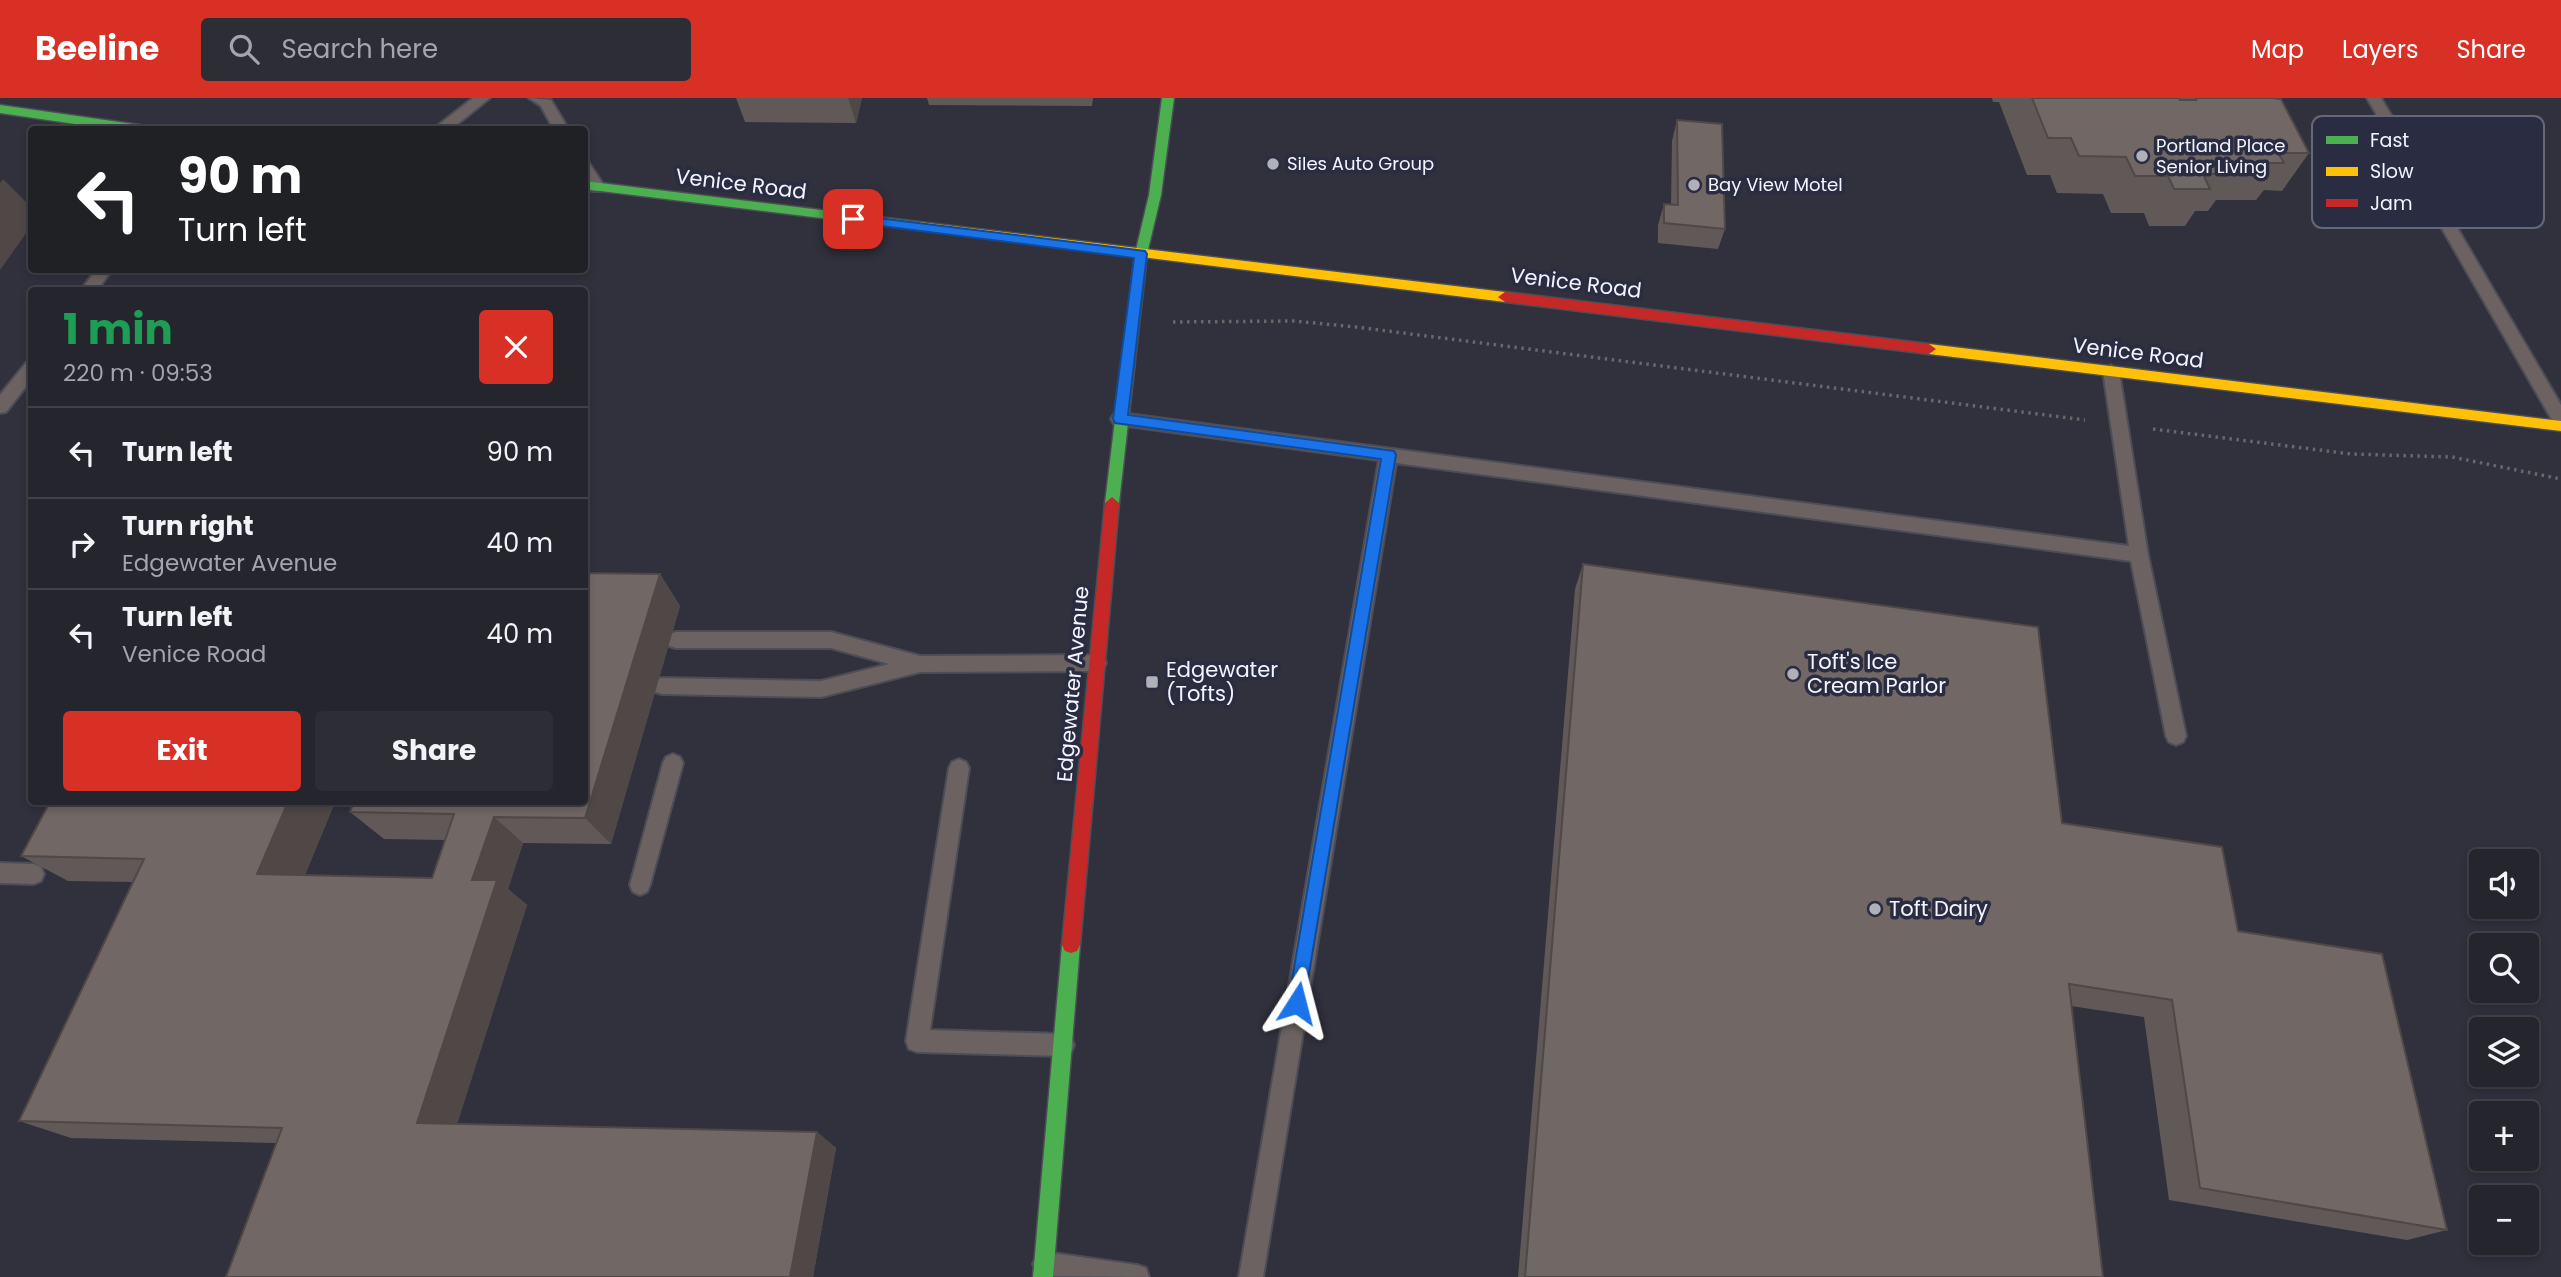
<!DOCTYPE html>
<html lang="en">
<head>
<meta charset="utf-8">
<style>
  :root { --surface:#24252d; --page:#2c2d35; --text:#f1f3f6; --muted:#a3a5aa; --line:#414249; --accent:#d93025 }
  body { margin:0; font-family:Poppins,sans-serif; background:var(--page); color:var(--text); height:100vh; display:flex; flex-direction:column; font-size:26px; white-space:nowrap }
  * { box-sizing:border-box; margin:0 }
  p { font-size:23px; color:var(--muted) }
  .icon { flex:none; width:38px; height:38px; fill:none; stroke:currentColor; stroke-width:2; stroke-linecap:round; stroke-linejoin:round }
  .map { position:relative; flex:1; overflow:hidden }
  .side { position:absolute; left:28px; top:189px; width:560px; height:518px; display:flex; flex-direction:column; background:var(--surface); border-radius:7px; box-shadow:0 4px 10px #0003,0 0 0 2px var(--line) }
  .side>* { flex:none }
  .guide { position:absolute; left:28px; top:28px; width:560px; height:147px; border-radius:7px; box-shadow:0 4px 10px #0003,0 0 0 2px var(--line); background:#202124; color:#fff; overflow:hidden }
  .buttons { position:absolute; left:2469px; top:751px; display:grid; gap:14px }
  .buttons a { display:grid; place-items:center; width:70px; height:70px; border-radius:7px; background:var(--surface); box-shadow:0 4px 10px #0003,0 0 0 2px var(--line); font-size:35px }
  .pin { position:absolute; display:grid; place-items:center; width:60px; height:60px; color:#fff; margin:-30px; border-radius:14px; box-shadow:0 4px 10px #0006 }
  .me { position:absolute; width:77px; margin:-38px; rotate:9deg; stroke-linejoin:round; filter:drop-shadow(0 0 5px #0008) }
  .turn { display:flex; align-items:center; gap:24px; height:147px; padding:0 35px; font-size:32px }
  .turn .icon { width:91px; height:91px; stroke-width:2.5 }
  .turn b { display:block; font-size:49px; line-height:60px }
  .round { display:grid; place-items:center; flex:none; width:74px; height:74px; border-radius:7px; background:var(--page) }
  .head { display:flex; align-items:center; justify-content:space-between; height:119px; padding:0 35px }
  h1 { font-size:42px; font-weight:700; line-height:52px; color:#1e9e55 }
  .cta { display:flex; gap:14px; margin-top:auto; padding:14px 35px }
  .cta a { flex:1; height:80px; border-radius:7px; background:var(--accent); color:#fff; font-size:28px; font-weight:700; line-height:80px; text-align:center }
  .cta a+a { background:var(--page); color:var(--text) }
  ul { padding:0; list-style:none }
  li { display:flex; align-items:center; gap:21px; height:91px; padding:0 35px; border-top:2px solid var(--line) }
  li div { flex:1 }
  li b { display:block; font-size:26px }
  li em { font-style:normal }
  header { display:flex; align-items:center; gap:42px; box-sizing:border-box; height:98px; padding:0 35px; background:var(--accent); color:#fff }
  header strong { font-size:33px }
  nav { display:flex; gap:38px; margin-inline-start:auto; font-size:24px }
  .search { width:490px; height:63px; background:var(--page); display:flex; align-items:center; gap:18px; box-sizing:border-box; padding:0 24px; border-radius:7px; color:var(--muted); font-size:26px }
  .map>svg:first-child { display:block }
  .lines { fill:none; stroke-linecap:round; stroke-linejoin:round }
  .lane-casing { stroke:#4c4d56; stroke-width:4 }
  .fast-casing { stroke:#4c4d56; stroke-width:3 }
  .slow-casing { stroke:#4c4d56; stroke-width:3 }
  .jam-casing { stroke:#4c4d56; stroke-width:3 }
  .path { stroke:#6a666a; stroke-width:3.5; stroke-dasharray:2.5 4.5; stroke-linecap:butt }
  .lane { fill:#6b6261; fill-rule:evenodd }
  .fast { fill:#4caf50; fill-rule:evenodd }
  .slow { fill:#ffc107; fill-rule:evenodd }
  .jam { fill:#c62828; fill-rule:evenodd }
  .wall { fill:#615957 }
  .shaded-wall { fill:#4f4847 }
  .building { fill:#716765; stroke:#4f4847; stroke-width:2 }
  .route { fill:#1a73e8; stroke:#114b97; stroke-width:2 }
  .poi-dot { fill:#afb0b9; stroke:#2a2c42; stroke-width:2.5 }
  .labels { text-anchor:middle; stroke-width:7; stroke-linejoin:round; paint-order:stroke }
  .far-poi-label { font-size:18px; fill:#f3f4fd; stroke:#2a2c42; text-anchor:start }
  .street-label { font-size:21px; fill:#f3f4fd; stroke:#2a2c42 }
  .poi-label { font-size:21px; fill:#f3f4fd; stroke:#2a2c42; text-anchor:start }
  .key { fill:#2a2c42; stroke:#66687a; stroke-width:2 }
  .key-label { font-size:19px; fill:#f3f4fd }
</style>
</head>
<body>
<header>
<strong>Beeline</strong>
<div class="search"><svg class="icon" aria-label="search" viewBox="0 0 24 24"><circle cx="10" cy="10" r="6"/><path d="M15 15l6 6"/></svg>Search here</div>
<nav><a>Map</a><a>Layers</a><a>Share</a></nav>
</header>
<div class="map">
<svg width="2561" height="1179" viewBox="0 0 2561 1179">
  <rect width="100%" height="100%" fill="#30313c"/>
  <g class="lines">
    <!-- lane casing -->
    <g class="lane-casing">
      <path id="lane" d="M473 0H490L450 32H432Z
        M529 0 551 2 569 32H554L541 8Z
        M2367 0H2381L2561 307V328L2555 327Z
        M584 64 589 65 605 89 602 93H592L584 82Z
        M96 172H112L97 192H81Z
        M32 263V281L6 314 0 315V297L26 265Z
        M2111 267 2119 273 2148 457 2186 638 2183 644 2176 647 2169 644 2166 638 2131 463 1396 365 1263 1179H1239L1379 362 1120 327 1114 326 1111 321 1114 316 1120 315 2129 448 2103 273Z
        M676 534H831L920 558 1096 557 1103 559 1106 565 1103 571 1096 573 920 574 821 599 662 596 655 594 652 588 655 582 662 580 821 583 889 566 831 550H676L669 548 667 542 669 536Z
        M673 656 680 659 683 665 650 787 647 794 640 797 633 794 630 787 663 665 666 659Z
        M959 661 966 664 969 670 930 932 1063 936 1071 939 1074 947 1071 955 1063 958 917 954 909 951 906 943 949 670 952 664Z
        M0 765 34 766 41 769 44 776 41 783 34 786 0 785Z
        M1045 1154 1137 1167 1146 1170 1149 1179 1045 1178 1037 1174 1033 1166 1037 1158Z"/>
    </g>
    <!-- fast casing -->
    <g class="fast-casing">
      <path id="fast" d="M1162 0H1174L1161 97 1147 156 1119 405 1112 411 1105 405 1135 156 1149 97Z
        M0 7 147 28 153 32H116L0 15Z
        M584 83 919 124 925 128 919 132 584 91Z
        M1071 839 1077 841 1080 847 1053 1179H1033L1062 847 1065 841Z"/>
    </g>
    <!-- slow casing -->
    <g class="slow-casing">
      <path id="slow" d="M919 124 1505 194 1512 199 1505 204 915 131 913 128Z
        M1929 246 2561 323V333L1929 256 1922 251Z"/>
    </g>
    <!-- jam casing -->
    <g class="jam-casing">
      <path id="jam" d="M1505 194 1929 246 1936 251 1929 256 1505 204 1498 199Z
        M1112 399 1119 405 1080 847 1077 853 1071 855 1065 853 1062 847 1105 405Z"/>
    </g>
    <!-- path -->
    <path class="path" d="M1173 224 1294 223 1356 229 2085 322
      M2153 331 2351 356 2452 359 2561 381"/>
    <!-- lane -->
    <use href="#lane" class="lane"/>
    <!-- fast -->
    <use href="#fast" class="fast"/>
    <!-- slow -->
    <use href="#slow" class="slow"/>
    <!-- jam -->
    <use href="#jam" class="jam"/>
  </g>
  <!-- wall -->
  <path class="wall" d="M736 0H862L856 25 745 24Z
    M927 0H1093L1092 8 929 7Z
    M1992 0H2272L2309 55 2282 93 2264 92 2256 102H2216L2208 113H2195L2185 128H2149L2144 115H2111L2103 96 2057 95 2050 77H2027L1999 4H1993Z
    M1677 22 1725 131 1718 151 1658 145V127L1664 106 1671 107 1672 43Z
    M1583 466 2062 725 2238 833 2447 1132 2407 1142 2169 1102 2144 919 2071 908 2103 1179H1518L1575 491Z
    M660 476 680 508 611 746 523 745 508 791 527 807 457 1026 817 1034 836 1050 813 1179H226L276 1045 71 1040 19 1023 133 784 68 783 21 758 335 704 305 777 432 780 445 742 384 741 350 714Z"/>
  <!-- shaded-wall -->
  <path class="shaded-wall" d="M848 0H862L856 25Z
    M3 81 32 110V127L0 172V85Z
    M660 476 680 508 611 746 585 720Z
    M288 704H335L295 801 257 776Z
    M494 719 523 745 508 791 527 807 452 1042 417 1025 472 782Z
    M817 1034 836 1050 813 1179H790Z"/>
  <!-- building -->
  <path class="building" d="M2032 0H2179L2180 2H2196L2195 0H2272L2281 1 2309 55H2278L2284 65H2229L2234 76H2203L2210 91H2174L2168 78H2135L2126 59 2079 58 2071 40H2048Z
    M1677 22 1722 26 1725 131 1664 125V106L1678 107Z
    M1583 466 2038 529 2062 725 2222 749 2238 833 2382 856 2447 1132 2200 1090 2172 902 2069 886 2103 1179H1525Z
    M584 475 660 476 585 720 494 719 472 782H497L417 1025 817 1034 790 1179H226L282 1030 19 1023 144 761 21 758 50 704H288L257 776 432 780 454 716 350 714 354 704H584Z"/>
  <!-- route -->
  <path class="route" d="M853 117 1145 153 1147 156 1128 317 1394 353 1396 357 1303 911 1297 914 1291 911 1288 905 1381 361 1115 325 1113 321 1134 160 849 124 847 121Z"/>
  <!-- markers -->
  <g class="poi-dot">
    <circle cx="2142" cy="58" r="7"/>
    <circle cx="1273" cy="66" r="7"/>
    <circle cx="1694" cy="87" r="7"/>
    <circle cx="1793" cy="576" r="7"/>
    <rect x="1145" y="577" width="14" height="14" rx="3.5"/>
    <circle cx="1875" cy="811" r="7"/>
  </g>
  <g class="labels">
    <!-- far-poi labels -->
    <g class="far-poi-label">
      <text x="2156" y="54">Portland Place<tspan x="2156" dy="21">Senior Living</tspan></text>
      <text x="1287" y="72">Siles Auto Group</text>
      <text x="1708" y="93">Bay View Motel</text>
    </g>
    <!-- street labels -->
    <g class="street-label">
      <text transform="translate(741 86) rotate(7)" y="7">Venice Road</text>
      <text transform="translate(1576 185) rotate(7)" y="7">Venice Road</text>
      <text transform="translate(2138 255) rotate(7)" y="7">Venice Road</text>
      <text transform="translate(1073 586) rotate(-85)" y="7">Edgewater Avenue</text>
    </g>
    <!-- poi labels -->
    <g class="poi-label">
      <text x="1807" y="571">Toft's Ice<tspan x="1807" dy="24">Cream Parlor</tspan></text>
      <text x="1166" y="579">Edgewater<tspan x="1166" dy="24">(Tofts)</tspan></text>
      <text x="1889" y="818">Toft Dairy</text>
    </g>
  </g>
  <!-- legend -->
  <rect x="2312" y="18" width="232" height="112" rx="10" class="key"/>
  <rect x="2326" y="38" width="32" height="8" fill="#4caf50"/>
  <rect x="2326" y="69" width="32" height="9" fill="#ffc107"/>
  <rect x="2326" y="101" width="32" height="8" fill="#c62828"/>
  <g class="key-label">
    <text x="2370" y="49">Fast</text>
    <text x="2370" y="80">Slow</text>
    <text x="2370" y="112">Jam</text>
  </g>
</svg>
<div class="buttons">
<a><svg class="icon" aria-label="sound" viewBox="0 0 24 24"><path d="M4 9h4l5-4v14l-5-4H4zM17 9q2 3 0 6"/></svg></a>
<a><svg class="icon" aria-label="search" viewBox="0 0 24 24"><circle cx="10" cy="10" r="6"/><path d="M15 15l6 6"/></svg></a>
<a><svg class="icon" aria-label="layers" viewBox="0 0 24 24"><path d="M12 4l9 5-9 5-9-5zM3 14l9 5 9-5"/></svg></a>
<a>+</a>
<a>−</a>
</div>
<div class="pin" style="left:853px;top:121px;background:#d93025"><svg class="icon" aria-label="arrive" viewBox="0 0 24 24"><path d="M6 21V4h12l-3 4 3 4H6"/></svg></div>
<svg class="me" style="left:1297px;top:905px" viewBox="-20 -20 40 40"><path d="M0-17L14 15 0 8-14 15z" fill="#1a73e8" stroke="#fff" stroke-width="4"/></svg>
<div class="guide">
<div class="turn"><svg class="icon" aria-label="left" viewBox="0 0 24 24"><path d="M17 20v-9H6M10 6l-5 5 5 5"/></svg><div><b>90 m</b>Turn left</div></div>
</div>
<section class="side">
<div class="head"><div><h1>1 min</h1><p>220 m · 09:53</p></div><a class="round" style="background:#d93025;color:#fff"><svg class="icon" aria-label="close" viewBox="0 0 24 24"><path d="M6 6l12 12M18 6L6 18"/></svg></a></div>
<ul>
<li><svg class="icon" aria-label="left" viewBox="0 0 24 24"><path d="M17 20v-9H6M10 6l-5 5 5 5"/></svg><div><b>Turn left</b></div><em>90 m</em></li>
<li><svg class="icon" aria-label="right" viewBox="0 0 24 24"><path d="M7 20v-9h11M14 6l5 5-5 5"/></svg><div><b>Turn right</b><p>Edgewater Avenue</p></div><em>40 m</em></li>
<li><svg class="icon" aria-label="left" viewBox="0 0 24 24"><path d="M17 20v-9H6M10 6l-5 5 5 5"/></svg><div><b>Turn left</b><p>Venice Road</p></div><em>40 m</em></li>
</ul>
<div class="cta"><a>Exit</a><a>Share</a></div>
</section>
</div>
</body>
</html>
